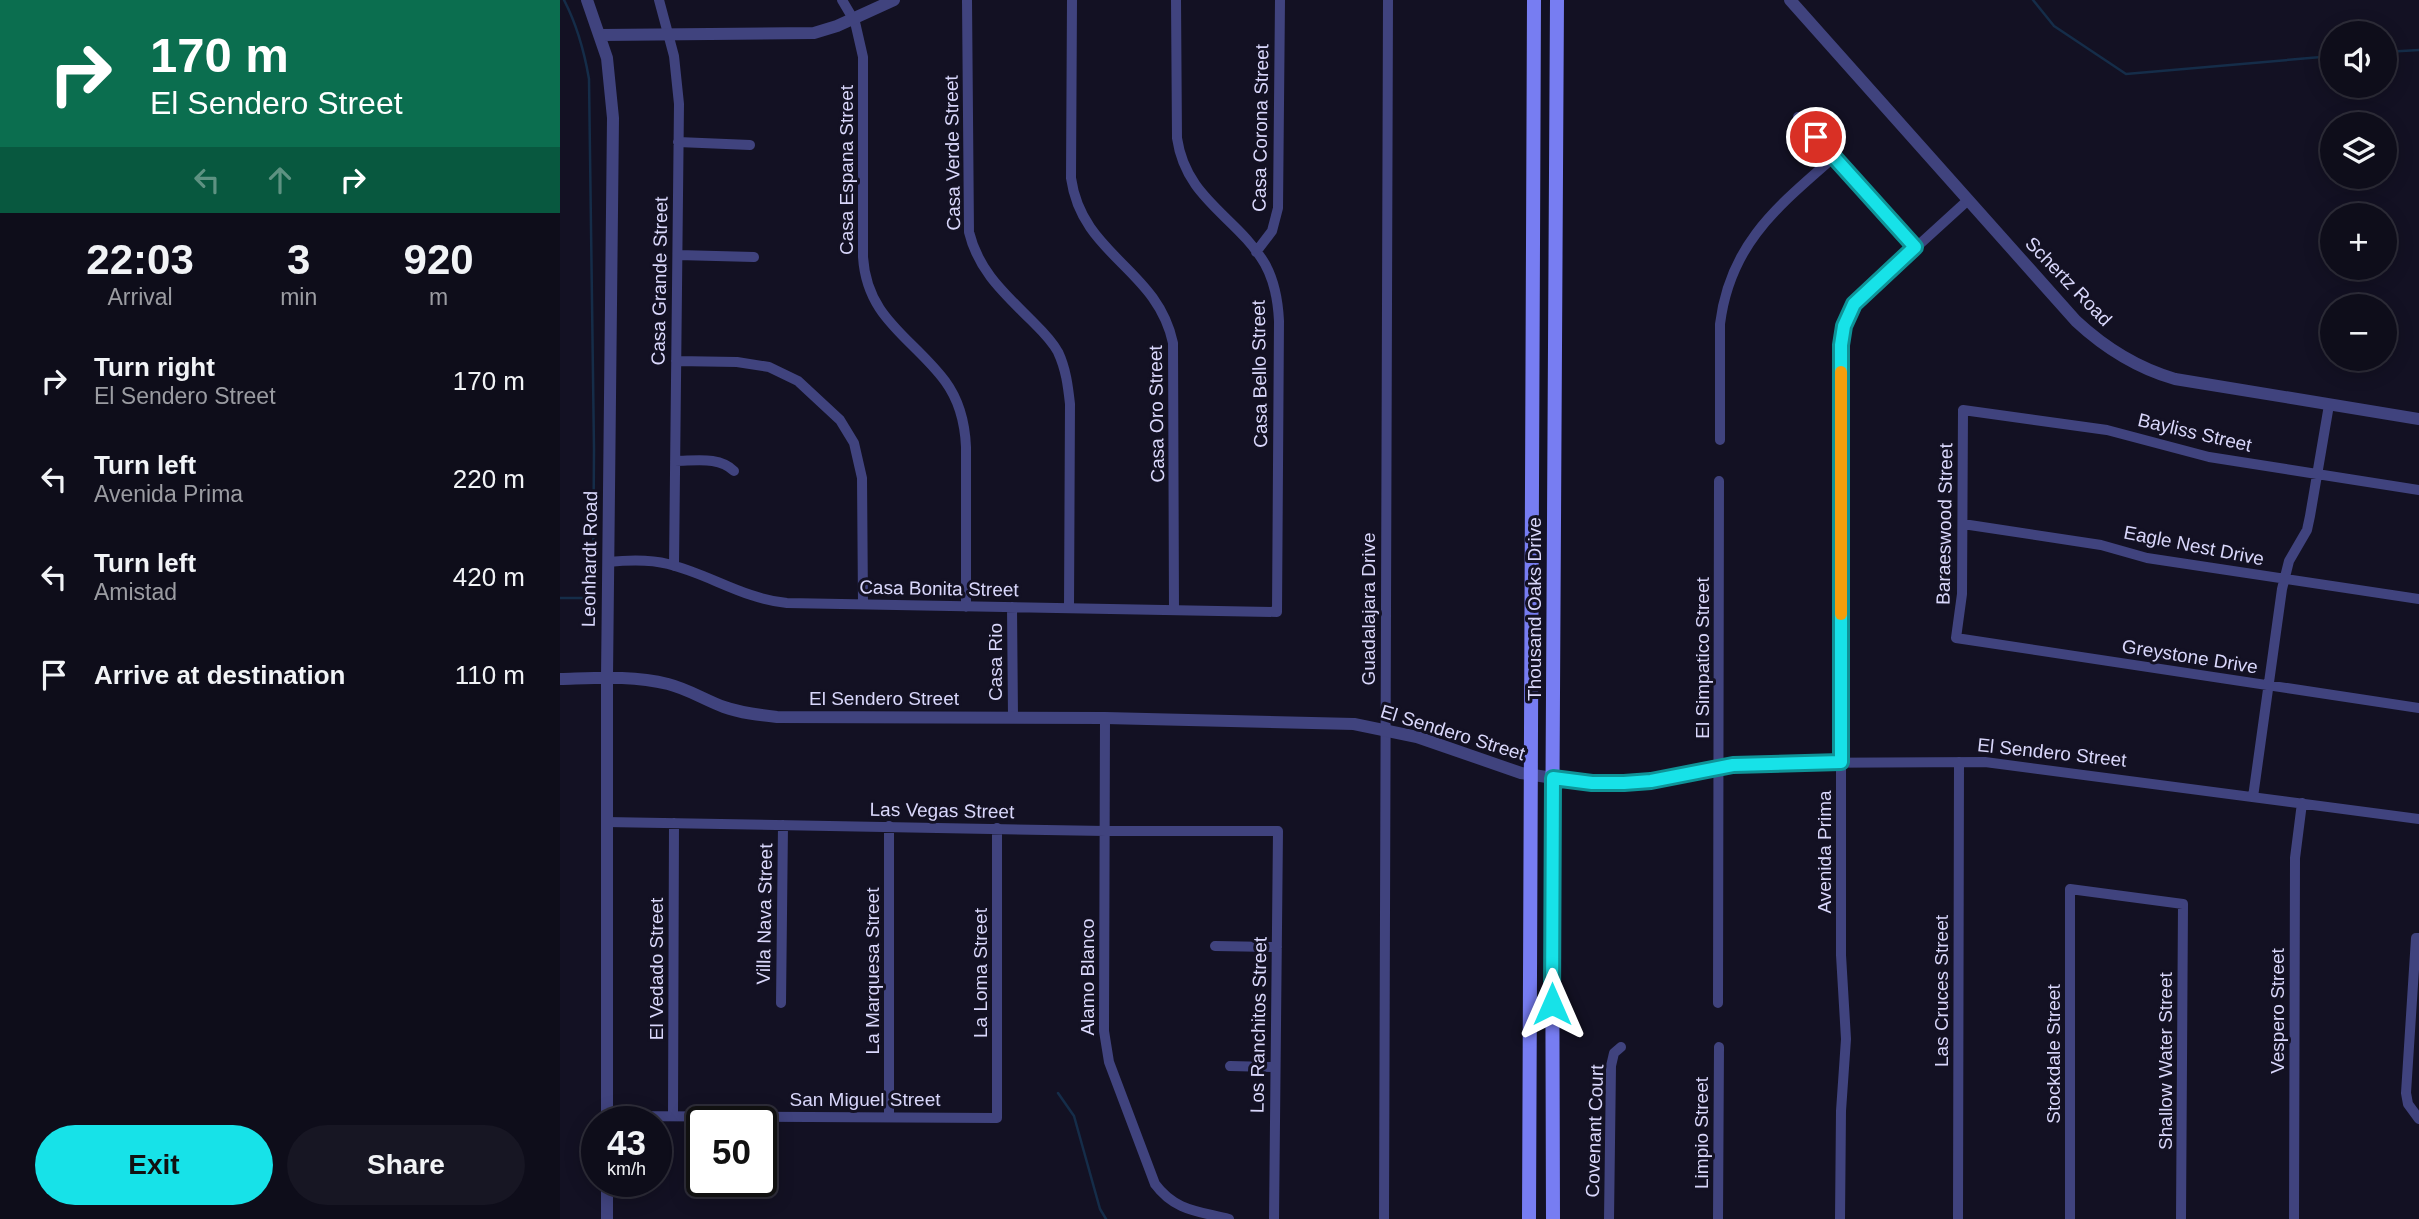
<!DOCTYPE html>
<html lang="en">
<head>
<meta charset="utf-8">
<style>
  :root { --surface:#0e0d1a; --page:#171623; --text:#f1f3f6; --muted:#9b9ca2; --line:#2e2d39; --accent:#17e2e8 }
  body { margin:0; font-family:Arial,sans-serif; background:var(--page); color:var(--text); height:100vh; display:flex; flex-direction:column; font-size:26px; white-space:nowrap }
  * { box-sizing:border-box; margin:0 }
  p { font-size:23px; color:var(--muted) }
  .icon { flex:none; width:38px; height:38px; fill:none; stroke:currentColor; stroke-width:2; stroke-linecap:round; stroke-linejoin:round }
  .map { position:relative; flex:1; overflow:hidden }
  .side { display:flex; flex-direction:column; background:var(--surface); width:560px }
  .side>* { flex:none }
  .top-card { background:#0b6e4f; color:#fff; overflow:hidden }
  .fabs { position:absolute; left:1760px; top:21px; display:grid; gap:14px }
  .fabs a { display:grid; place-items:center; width:77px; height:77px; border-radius:50%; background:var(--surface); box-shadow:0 4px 18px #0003,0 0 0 2px var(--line); font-size:35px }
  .speed { position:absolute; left:21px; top:1106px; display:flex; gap:14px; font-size:35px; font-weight:700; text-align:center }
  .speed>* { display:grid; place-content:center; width:91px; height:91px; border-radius:50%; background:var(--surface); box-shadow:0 4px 18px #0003,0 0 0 2px var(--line); line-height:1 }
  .speed small { font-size:18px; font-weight:400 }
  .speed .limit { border:4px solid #111; border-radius:10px; background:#fff; color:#111 }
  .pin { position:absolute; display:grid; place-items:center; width:60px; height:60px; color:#fff; margin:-30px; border:4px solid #fff; border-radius:50%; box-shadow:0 2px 7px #0007 }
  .me { position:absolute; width:77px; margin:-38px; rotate:0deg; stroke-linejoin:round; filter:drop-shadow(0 0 5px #0008) }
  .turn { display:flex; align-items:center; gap:24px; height:147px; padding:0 35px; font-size:32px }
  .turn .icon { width:91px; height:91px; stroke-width:2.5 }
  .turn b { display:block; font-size:49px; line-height:60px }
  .lanes { display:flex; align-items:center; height:66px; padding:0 35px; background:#0003; justify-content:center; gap:35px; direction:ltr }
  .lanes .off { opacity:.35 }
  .eta { display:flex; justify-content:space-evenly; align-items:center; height:119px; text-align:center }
  .eta b { font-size:42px; font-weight:800; line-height:49px }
  .primary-button { display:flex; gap:14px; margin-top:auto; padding:14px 35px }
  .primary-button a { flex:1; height:80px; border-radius:42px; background:var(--accent); color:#111; font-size:28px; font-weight:800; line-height:80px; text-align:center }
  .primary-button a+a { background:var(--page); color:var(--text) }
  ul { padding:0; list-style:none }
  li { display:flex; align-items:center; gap:21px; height:98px; padding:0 35px }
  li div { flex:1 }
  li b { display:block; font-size:26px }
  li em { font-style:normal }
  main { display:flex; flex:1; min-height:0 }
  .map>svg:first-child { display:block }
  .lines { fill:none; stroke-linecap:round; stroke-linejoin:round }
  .stream { stroke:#152d49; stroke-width:2.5 }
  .minor { stroke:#40437e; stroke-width:10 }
  .tertiary { stroke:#40437e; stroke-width:12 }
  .secondary { stroke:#777df2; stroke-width:14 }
  .route-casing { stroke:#0f9397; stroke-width:18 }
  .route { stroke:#17e2e8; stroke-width:12 }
  .slow { stroke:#f59e0b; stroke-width:12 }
  .labels { text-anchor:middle; stroke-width:6; stroke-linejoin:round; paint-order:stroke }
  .street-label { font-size:19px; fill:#d9d7fb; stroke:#131123 }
</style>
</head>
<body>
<main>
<section class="side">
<div class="top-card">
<div class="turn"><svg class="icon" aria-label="right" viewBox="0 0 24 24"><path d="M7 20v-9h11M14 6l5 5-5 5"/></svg><div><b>170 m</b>El Sendero Street</div></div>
<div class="lanes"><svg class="icon off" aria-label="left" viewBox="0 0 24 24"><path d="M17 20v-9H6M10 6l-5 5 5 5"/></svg><svg class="icon off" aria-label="ahead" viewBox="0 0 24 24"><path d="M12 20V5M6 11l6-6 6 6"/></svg><svg class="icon" aria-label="right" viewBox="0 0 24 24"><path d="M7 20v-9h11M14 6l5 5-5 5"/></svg></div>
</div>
<div class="eta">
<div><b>22:03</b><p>Arrival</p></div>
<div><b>3</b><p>min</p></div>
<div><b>920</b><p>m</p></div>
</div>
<ul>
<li><svg class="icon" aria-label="right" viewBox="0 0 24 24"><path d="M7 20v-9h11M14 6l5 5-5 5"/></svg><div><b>Turn right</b><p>El Sendero Street</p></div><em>170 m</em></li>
<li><svg class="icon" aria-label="left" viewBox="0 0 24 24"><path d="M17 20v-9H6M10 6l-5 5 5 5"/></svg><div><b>Turn left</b><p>Avenida Prima</p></div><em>220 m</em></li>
<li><svg class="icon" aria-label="left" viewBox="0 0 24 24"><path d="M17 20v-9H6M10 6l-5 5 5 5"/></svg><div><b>Turn left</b><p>Amistad</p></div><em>420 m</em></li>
<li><svg class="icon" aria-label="arrive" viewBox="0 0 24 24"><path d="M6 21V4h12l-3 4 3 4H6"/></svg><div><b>Arrive at destination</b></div><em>110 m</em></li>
</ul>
<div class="primary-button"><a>Exit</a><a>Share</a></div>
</section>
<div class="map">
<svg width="1859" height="1219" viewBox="0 0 1859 1219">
  <rect width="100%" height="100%" fill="#131123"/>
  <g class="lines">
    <!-- stream -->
    <path class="stream" d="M1473 0 1494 26 1566 74 1773 56
      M1825 52 1859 50
      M0 598H29L33 594 34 449 29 79C24 50 17 25 4 0
      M498 1093 514 1116 540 1209 546 1219"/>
    <!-- minor -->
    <path class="minor" d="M99 0 114 56 119 104 114 566
      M282 0 295 22 303 57V257C307 319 352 337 385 381 399 400 405 423 406 447V607
      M407 0 409 232C418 270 444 293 470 319 480 329 491 339 498 352 506 369 508 386 510 404L509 608
      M512 0 511 178C522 256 597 268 613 343L614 610
      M1238 117 1355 247
      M118 142 190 145
      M696 252 712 231 718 208 720 0
      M118 255 194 257
      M116 361 177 362 209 367 238 381 280 420 294 443 302 478 303 604
      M1160 440V324C1170 244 1217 207 1274 157
      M115 461C135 461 159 456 174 471
      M1859 490 1649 457 1547 430 1403 410 1402 594 1396 638 1859 708
      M1403 524 1541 545 1587 558 1859 599
      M48 562C68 560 89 559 108 564 149 574 184 599 227 603L717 612 719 321C718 300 715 282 705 264 677 216 626 200 617 138L616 0
      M452 607 453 718
      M545 718 544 1031 549 1062 595 1184C615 1211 638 1211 669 1219
      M993 778 1032 783H1064L1091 781 1173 765 1211 763 1425 762 1859 819
      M1693 797 1722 589 1729 561 1747 530 1750 516 1769 405
      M46 822 545 831H718L714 1219
      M1859 938H1856L1846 1093 1848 1104 1859 1119
      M655 946 717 947
      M221 1003 223 825
      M1158 1003 1159 481
      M670 1066 715 1067
      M47 1116 437 1118V828
      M113 1116 114 823
      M329 1117V826
      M824 1219 828 0
      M1049 1219 1051 1066 1054 1053 1061 1047
      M1158 1219 1159 1047
      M1280 1219 1281 1111 1286 1039 1281 955V345L1284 326 1294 304 1407 201
      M1398 1219 1399 762
      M1510 1219V889L1623 904 1621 1219
      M1734 1219 1735 858 1742 803"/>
    <!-- tertiary -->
    <path class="tertiary" d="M27 0 47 58 53 118 47 677V1122
      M1230 0 1516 321C1545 348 1577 368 1615 379L1859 419
      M41 35 254 33 277 26 334 0
      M0 679C36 678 73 675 108 684 128 689 145 700 164 707 181 713 199 715 217 717L545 718 794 724 857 737 961 773 993 778
      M47 1181V1219"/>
    <!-- secondary -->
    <path class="secondary" d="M969 1219 974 0
      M993 1219 992 869 997 0"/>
  </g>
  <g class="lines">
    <!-- route casing -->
    <g class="route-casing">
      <path id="route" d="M992 1004 993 778 1032 783H1064L1091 781 1173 765 1281 762V345L1284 326 1294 304 1355 247 1256 137"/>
    </g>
    <!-- route -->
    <use href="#route" class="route"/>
    <!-- slow -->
    <path class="slow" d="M1281 372V614"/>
  </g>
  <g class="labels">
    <!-- street labels -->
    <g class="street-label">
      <text transform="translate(700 128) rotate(-89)" y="7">Casa Corona Street</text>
      <text transform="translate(392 153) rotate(-91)" y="7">Casa Verde Street</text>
      <text transform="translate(286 170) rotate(-90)" y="7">Casa Espana Street</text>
      <text transform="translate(99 281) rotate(-89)" y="7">Casa Grande Street</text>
      <text transform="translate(1509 281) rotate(46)" y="7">Schertz Road</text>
      <text transform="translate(699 374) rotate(-91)" y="7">Casa Bello Street</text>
      <text transform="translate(596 414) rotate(-91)" y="7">Casa Oro Street</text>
      <text transform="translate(1635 432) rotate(13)" y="7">Bayliss Street</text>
      <text transform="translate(1384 524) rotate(-89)" y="7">Baraeswood Street</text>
      <text transform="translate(1634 545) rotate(11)" y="7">Eagle Nest Drive</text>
      <text transform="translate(29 559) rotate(-89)" y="7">Leonhardt Road</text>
      <text transform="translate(379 588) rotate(1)" y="7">Casa Bonita Street</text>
      <text transform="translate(808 609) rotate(-90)" y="7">Guadalajara Drive</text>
      <text transform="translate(974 609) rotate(-90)" y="7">Thousand Oaks Drive</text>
      <text transform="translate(1630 656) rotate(9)" y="7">Greystone Drive</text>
      <text transform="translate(1142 658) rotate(-90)" y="7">El Simpatico Street</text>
      <text transform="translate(435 662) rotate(-90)" y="7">Casa Rio</text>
      <text x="324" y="705">El Sendero Street</text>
      <text transform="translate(893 732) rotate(17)" y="7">El Sendero Street</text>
      <text transform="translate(1492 752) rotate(6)" y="7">El Sendero Street</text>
      <text transform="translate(382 810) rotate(1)" y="7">Las Vegas Street</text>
      <text transform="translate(1264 852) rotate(-90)" y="7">Avenida Prima</text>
      <text transform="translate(204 914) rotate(-89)" y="7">Villa Nava Street</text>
      <text transform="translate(96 969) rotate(-90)" y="7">El Vedado Street</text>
      <text transform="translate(312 971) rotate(-90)" y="7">La Marquesa Street</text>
      <text transform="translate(420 973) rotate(-90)" y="7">La Loma Street</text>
      <text transform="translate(527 977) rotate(-90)" y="7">Alamo Blanco</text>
      <text transform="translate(1381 991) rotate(-90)" y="7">Las Cruces Street</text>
      <text transform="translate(1717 1011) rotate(-90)" y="7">Vespero Street</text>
      <text transform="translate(698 1025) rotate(-89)" y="7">Los Ranchitos Street</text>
      <text transform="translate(1493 1054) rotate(-90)" y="7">Stockdale Street</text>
      <text transform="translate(1605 1061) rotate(-90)" y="7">Shallow Water Street</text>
      <text x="305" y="1106">San Miguel Street</text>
      <text transform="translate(1034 1131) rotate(-88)" y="7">Covenant Court</text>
      <text transform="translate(1141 1133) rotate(-90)" y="7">Limpio Street</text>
    </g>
  </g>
</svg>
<div class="fabs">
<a><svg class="icon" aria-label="sound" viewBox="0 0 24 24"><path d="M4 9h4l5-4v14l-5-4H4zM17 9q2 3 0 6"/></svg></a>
<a><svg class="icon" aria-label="layers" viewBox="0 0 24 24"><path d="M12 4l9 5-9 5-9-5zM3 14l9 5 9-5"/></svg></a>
<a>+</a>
<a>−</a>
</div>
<div class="speed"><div>43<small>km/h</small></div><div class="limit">50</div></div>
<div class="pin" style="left:1256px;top:137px;background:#d93025"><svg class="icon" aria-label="arrive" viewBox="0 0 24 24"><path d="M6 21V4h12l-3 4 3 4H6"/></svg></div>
<svg class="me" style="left:992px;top:1004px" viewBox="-20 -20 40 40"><path d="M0-17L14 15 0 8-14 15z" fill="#17e2e8" stroke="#fff" stroke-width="4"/></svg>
</div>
</main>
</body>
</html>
